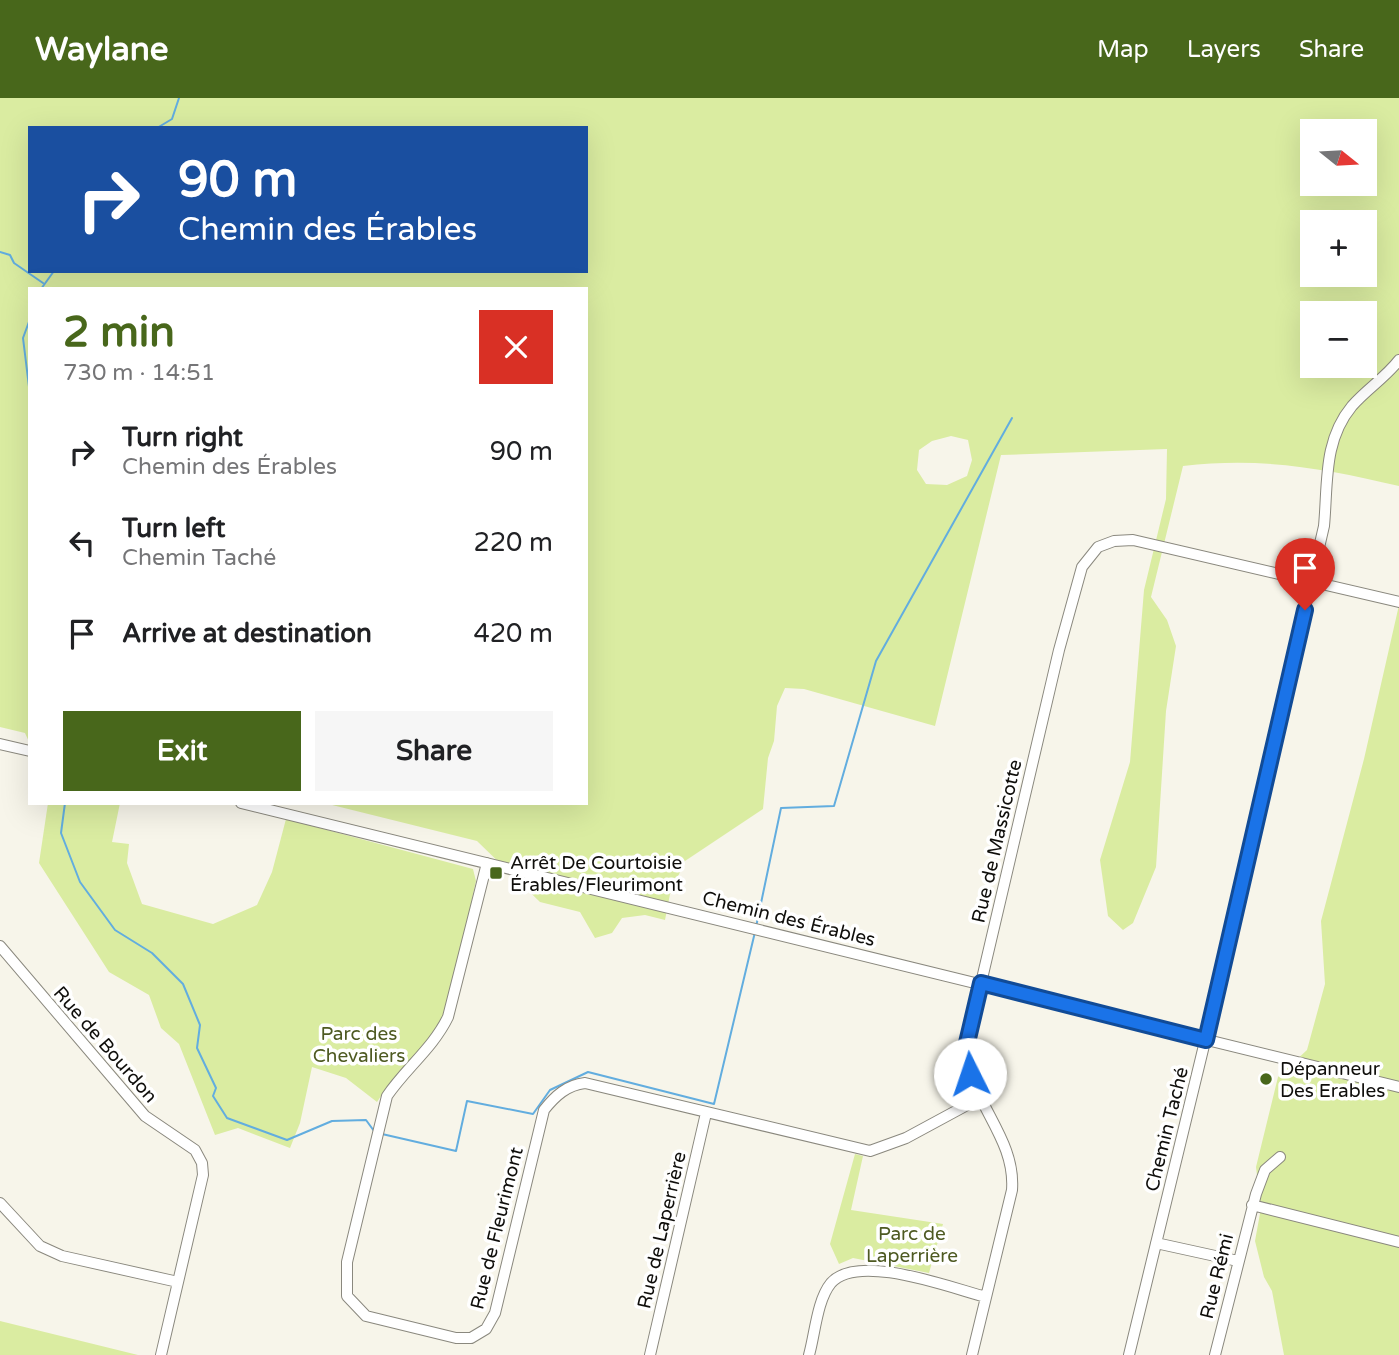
<!DOCTYPE html>
<html lang="en">
<head>
<meta charset="utf-8">
<style>
  :root { --surface:#fff; --page:#f6f6f6; --text:#202124; --muted:#757577; --accent:#48671b }
  body { margin:0; font-family:"Varela Round",sans-serif; background:var(--page); color:var(--text); height:100vh; display:flex; flex-direction:column; font-size:26px; white-space:nowrap }
  * { box-sizing:border-box; margin:0 }
  p { font-size:23px; color:var(--muted) }
  .icon { flex:none; width:38px; height:38px; fill:none; stroke:currentColor; stroke-width:2; stroke-linecap:round; stroke-linejoin:round }
  .map { position:relative; flex:1; overflow:hidden }
  .drawer { position:absolute; left:28px; top:189px; width:560px; height:518px; display:flex; flex-direction:column; background:var(--surface); border-radius:0px; box-shadow:0 7px 28px #0002 }
  .drawer>* { flex:none }
  .hud { position:absolute; left:28px; top:28px; width:560px; height:147px; border-radius:0px; box-shadow:0 7px 28px #0002; background:#1a4fa0; color:#fff; overflow:hidden }
  .needle { width:46px; rotate:108deg }
  .fabs { position:absolute; left:1300px; top:21px; display:grid; gap:14px }
  .fabs a { display:grid; place-items:center; width:77px; height:77px; border-radius:0px; background:var(--surface); box-shadow:0 7px 28px #0002; font-size:35px }
  .pin { position:absolute; display:grid; place-items:center; width:60px; height:60px; color:#fff; margin:-72px -30px; border-radius:50% 50% 50% 0; rotate:-45deg; box-shadow:0 0 7px #0007 }
  .pin .icon { rotate:45deg }
  .me { position:absolute; width:77px; margin:-38px; rotate:356deg; stroke-linejoin:round; filter:drop-shadow(0 0 5px #0008) }
  .turn { display:flex; align-items:center; gap:24px; height:147px; padding:0 35px; font-size:32px }
  .turn .icon { width:91px; height:91px; stroke-width:2.5 }
  .turn b { display:block; font-size:49px; line-height:60px }
  .round { display:grid; place-items:center; flex:none; width:74px; height:74px; border-radius:0px; background:var(--page) }
  .overview { display:flex; align-items:center; justify-content:space-between; height:119px; padding:0 35px }
  h1 { font-size:42px; font-weight:700; line-height:52px; color:var(--accent) }
  .primary-button { display:flex; gap:14px; margin-top:auto; padding:14px 35px }
  .primary-button a { flex:1; height:80px; border-radius:0px; background:var(--accent); color:#fff; font-size:28px; font-weight:700; line-height:80px; text-align:center }
  .primary-button a+a { background:var(--page); color:var(--text) }
  ul { padding:0; list-style:none }
  li { display:flex; align-items:center; gap:21px; height:91px; padding:0 35px }
  li div { flex:1 }
  li b { display:block; font-size:26px }
  li em { font-style:normal }
  header { display:flex; align-items:center; gap:42px; box-sizing:border-box; height:98px; padding:0 35px; background:var(--accent); color:#fff }
  header strong { font-size:33px }
  nav { display:flex; gap:38px; margin-inline-start:auto; font-size:24px }
  .map>svg:first-child { display:block }
  .green { fill:#daeca1; fill-rule:evenodd }
  .lines { fill:none; stroke-linecap:round; stroke-linejoin:round }
  .stream { stroke:#62addf; stroke-width:2 }
  .minor-casing { stroke:#8a887e; stroke-width:12 }
  .minor { stroke:#fff; stroke-width:10 }
  .route-casing { stroke:#114b97; stroke-width:18 }
  .route { stroke:#1a73e8; stroke-width:12 }
  .poi-dot { fill:#48671b; stroke:#fff; stroke-width:2.5 }
  .labels { text-anchor:middle; stroke-width:7; stroke-linejoin:round; paint-order:stroke }
  .street-label { font-size:19px; fill:#0f0e0b; stroke:#fff }
  .poi-label { font-size:19px; fill:#0f0e0b; stroke:#fff; text-anchor:start }
  .park-label { font-size:19px; fill:#4e5a22; stroke:#fff }
</style>
</head>
<body>
<header>
<strong>Waylane</strong>
<nav><a>Map</a><a>Layers</a><a>Share</a></nav>
</header>
<div class="map">
<svg width="1399" height="1257" viewBox="0 0 1399 1257">
  <rect width="100%" height="100%" fill="#f7f5ea"/>
  <!-- green -->
  <path class="green" d="M0 0H1399V388C1323 370 1261 359 1183 368L1151 499 1167 522 1176 548 1166 613 1156 769 1133 825 1123 832 1108 818 1100 762 1130 664 1144 492 1166 401 1167 351 1001 357 935 628 804 591 785 590 777 608 774 643 768 660 763 711 685 763 670 796 665 822 645 817 622 820 612 835 595 840 580 814 540 804 477 743 324 705H586V191H30V646L25 635 0 629ZM30 30H586V173H30ZM1312 33H1365V86H1312ZM1312 124H1365V177H1312ZM1312 215H1365V268H1312ZM951 338 968 342 972 362 967 378 947 387 926 386 917 372 919 352 932 343Z
    M1399 507V1257H1284L1272 1193 1264 1179 1255 1143 1261 1110 1256 1069 1278 979 1307 952 1325 886 1321 823 1364 661Z
    M48 705H120L112 744 129 746 127 765 142 806 213 826 257 807 272 774 286 721 473 771 476 783C467 820 454 906 436 934 419 960 393 978 377 1004L346 980 312 969 300 1025 290 1050 238 1030 215 1037 179 946 161 930 149 897 109 874 39 765Z
    M855 1056 863 1058 851 1112 943 1126 929 1175 853 1160 839 1166 830 1146Z
    M0 1223 138 1257H0Z"/>
  <g class="lines">
    <!-- stream -->
    <path class="stream" d="M157 30 172 21 179 0
      M0 154 10 157 14 165 43 185
      M41 191 54 173
      M30 221 23 240 30 297
      M30 307V333
      M65 705 61 735 80 784 115 832 152 855 183 886 200 927 197 950 216 990 213 998 227 1020 287 1042 332 1023 366 1022 374 1033
      M756 829 781 710 834 708 876 563 1012 320
      M382 1036 456 1053 467 1003 533 1016 550 992 588 974 714 1006 755 834"/>
    <!-- minor casing -->
    <g class="minor-casing">
      <path id="minor" d="M0 646 30 653
        M241 705 1399 989
        M487 765 448 919C433 950 406 970 387 998L347 1164V1198L366 1218 456 1240H471L486 1231 495 1215 544 1012C555 998 567 987 585 985L870 1053 906 1040 980 1000
        M0 848 145 1018 195 1052 202 1065 203 1077 161 1257
        M0 1105 40 1148 62 1158 178 1184
        M1252 1107 1399 1144
        M1156 1145 1238 1163
        M650 1257 706 1015
        M809 1257C815 1236 817 1202 831 1185 858 1154 951 1190 986 1199
        M972 1257 1012 1092C1016 1038 968 1003 966 949L1059 552 1082 469 1098 449 1114 443 1133 442 1399 504
        M1129 1257 1207 935 1324 428C1328 385 1323 343 1352 308 1367 291 1386 279 1399 262
        M1215 1257 1256 1096 1265 1072 1280 1059"/>
    </g>
    <!-- minor -->
    <use href="#minor" class="minor"/>
  </g>
  <g class="lines">
    <!-- route casing -->
    <g class="route-casing">
      <path id="route" d="M970 976 966 949 981 885 1206 942 1305 512"/>
    </g>
    <!-- route -->
    <use href="#route" class="route"/>
  </g>
  <!-- markers -->
  <g class="poi-dot">
    <rect x="489" y="768" width="14" height="14" rx="3.5"/>
    <circle cx="1266" cy="981" r="7"/>
  </g>
  <g class="labels">
    <!-- street labels -->
    <g class="street-label">
      <text transform="translate(996 743) rotate(-77)" y="7">Rue de Massicotte</text>
      <text transform="translate(789 820) rotate(14)" y="7">Chemin des Érables</text>
      <text transform="translate(106 946) rotate(49)" y="7">Rue de Bourdon</text>
      <text transform="translate(1166 1031) rotate(-76)" y="7">Chemin Taché</text>
      <text transform="translate(496 1130) rotate(-76)" y="7">Rue de Fleurimont</text>
      <text transform="translate(661 1132) rotate(-77)" y="7">Rue de Laperrière</text>
      <text transform="translate(1216 1178) rotate(-76)" y="7">Rue Rémi</text>
    </g>
    <!-- poi labels -->
    <g class="poi-label">
      <text x="510" y="771">Arrêt De Courtoisie<tspan x="510" dy="22">Érables/Fleurimont</tspan></text>
      <text x="1280" y="977">Dépanneur<tspan x="1280" dy="22">Des Erables</tspan></text>
    </g>
    <!-- park labels -->
    <g class="park-label">
      <text x="359" y="942">Parc des<tspan x="359" dy="22">Chevaliers</tspan></text>
      <text x="912" y="1142">Parc de<tspan x="912" dy="22">Laperrière</tspan></text>
    </g>
  </g>
</svg>
<div class="fabs">
<a><svg class="needle" viewBox="-14 -14 28 28"><path d="M0-13l5 13h-10z" fill="#e53935"/><path d="M0 13l5-13h-10z" fill="#757577"/></svg></a>
<a>+</a>
<a>−</a>
</div>
<div class="pin" style="left:1305px;top:512px;background:#d93025"><svg class="icon" aria-label="arrive" viewBox="0 0 24 24"><path d="M6 21V4h12l-3 4 3 4H6"/></svg></div>
<svg class="me" style="left:970px;top:976px" viewBox="-20 -20 40 40"><circle r="19" fill="#fff"/><path d="M0-13L10 11 0 6-10 11z" fill="#1a73e8"/></svg>
<div class="hud">
<div class="turn"><svg class="icon" aria-label="right" viewBox="0 0 24 24"><path d="M7 20v-9h11M14 6l5 5-5 5"/></svg><div><b>90 m</b>Chemin des Érables</div></div>
</div>
<section class="drawer">
<div class="overview"><div><h1>2 min</h1><p>730 m · 14:51</p></div><a class="round" style="background:#d93025;color:#fff"><svg class="icon" aria-label="close" viewBox="0 0 24 24"><path d="M6 6l12 12M18 6L6 18"/></svg></a></div>
<ul>
<li><svg class="icon" aria-label="right" viewBox="0 0 24 24"><path d="M7 20v-9h11M14 6l5 5-5 5"/></svg><div><b>Turn right</b><p>Chemin des Érables</p></div><em>90 m</em></li>
<li><svg class="icon" aria-label="left" viewBox="0 0 24 24"><path d="M17 20v-9H6M10 6l-5 5 5 5"/></svg><div><b>Turn left</b><p>Chemin Taché</p></div><em>220 m</em></li>
<li><svg class="icon" aria-label="arrive" viewBox="0 0 24 24"><path d="M6 21V4h12l-3 4 3 4H6"/></svg><div><b>Arrive at destination</b></div><em>420 m</em></li>
</ul>
<div class="primary-button"><a>Exit</a><a>Share</a></div>
</section>
</div>
</body>
</html>
